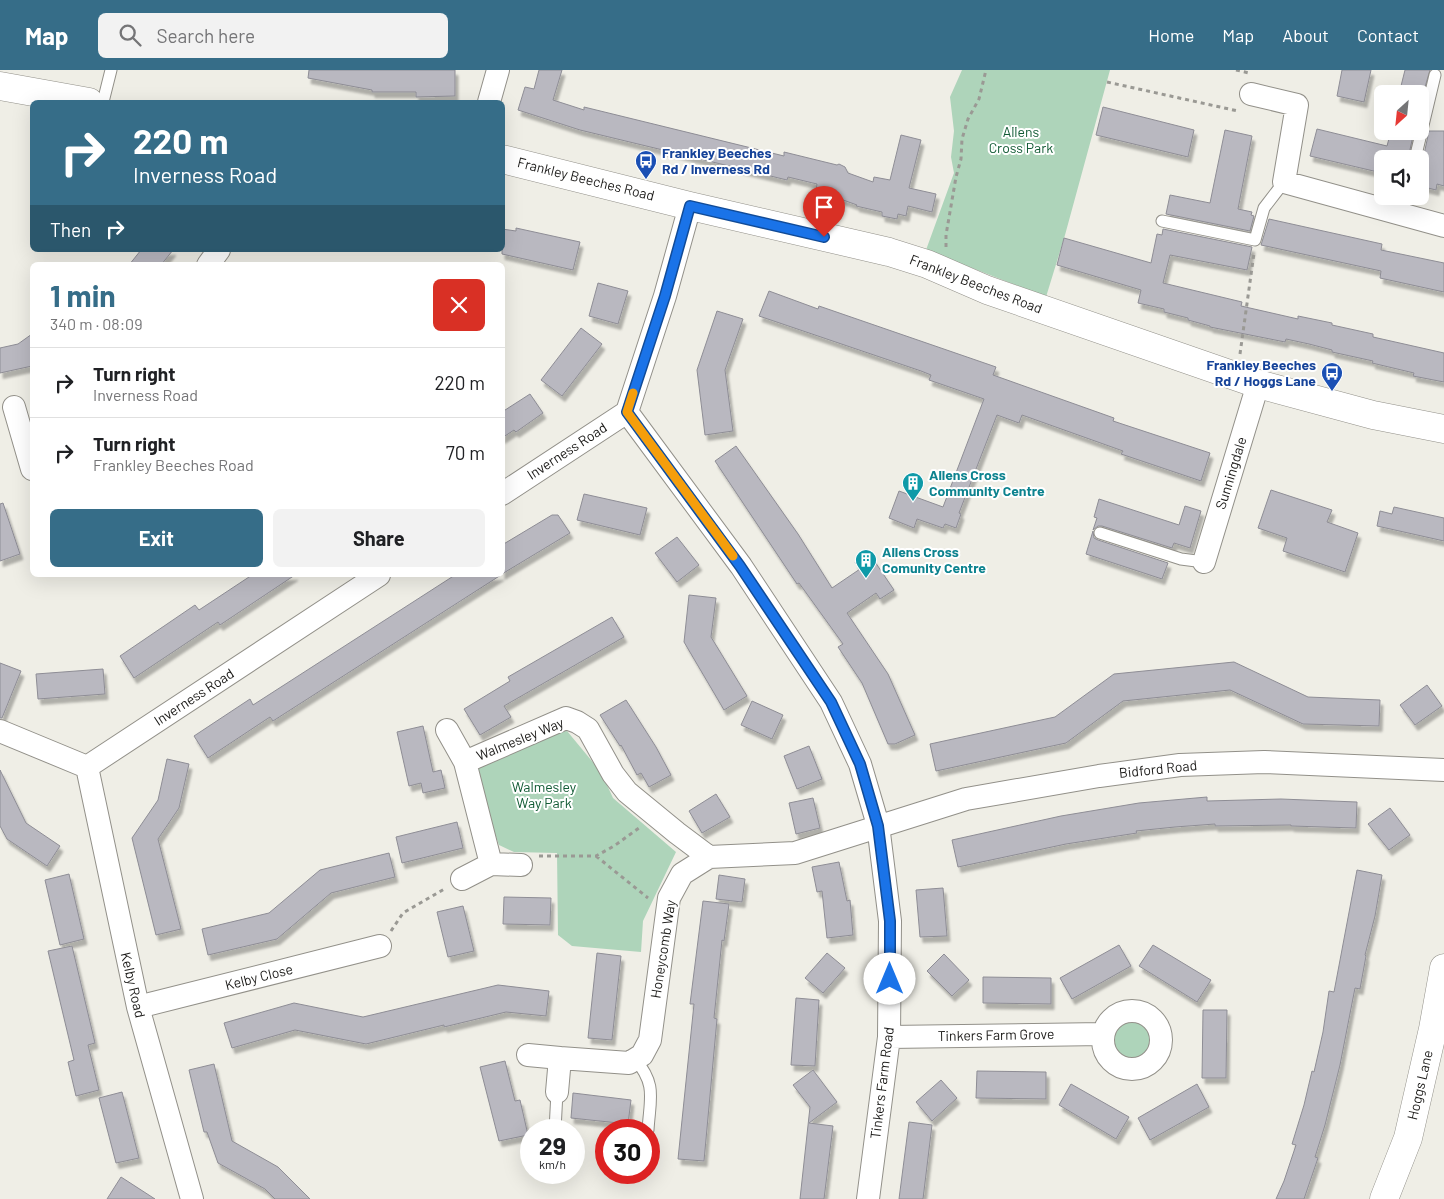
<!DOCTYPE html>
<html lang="en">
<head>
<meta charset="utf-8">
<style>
  :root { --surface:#fff; --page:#f2f2f2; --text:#202124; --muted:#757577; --line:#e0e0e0; --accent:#366d88 }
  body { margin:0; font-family:Barlow,sans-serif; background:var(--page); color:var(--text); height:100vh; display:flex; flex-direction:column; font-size:19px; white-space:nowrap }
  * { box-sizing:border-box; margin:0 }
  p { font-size:16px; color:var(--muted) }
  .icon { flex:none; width:28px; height:28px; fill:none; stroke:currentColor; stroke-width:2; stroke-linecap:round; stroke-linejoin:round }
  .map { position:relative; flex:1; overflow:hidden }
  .drawer { position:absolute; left:30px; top:192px; width:475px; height:315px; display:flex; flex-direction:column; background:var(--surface); border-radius:8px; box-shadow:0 5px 20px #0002 }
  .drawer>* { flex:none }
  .hud { position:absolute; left:30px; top:30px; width:475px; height:152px; border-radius:8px; box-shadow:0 5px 20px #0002; background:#366d88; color:#fff; overflow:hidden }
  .needle { width:32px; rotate:207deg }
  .fabs { position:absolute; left:1374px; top:15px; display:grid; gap:10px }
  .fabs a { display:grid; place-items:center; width:55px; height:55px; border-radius:8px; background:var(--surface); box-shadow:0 5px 20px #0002; font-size:25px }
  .speed { position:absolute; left:520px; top:1049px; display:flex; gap:10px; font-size:25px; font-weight:700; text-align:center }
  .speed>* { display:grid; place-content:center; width:65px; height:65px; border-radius:50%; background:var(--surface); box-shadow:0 5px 20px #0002; line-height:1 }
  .speed small { font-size:12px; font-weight:400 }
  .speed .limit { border:8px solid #d22; background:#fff; color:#111 }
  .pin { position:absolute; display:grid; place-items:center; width:42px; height:42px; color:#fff; margin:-51px -21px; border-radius:50% 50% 50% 0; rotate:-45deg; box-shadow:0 0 5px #0007 }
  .pin .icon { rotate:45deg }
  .me { position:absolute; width:55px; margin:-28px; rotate:0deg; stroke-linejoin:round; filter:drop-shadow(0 0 4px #0008) }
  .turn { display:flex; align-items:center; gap:18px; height:105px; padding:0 20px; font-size:22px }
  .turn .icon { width:65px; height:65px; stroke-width:2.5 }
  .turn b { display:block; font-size:35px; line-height:42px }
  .then { display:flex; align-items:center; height:48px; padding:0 20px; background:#0003; gap:10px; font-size:19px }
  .round { display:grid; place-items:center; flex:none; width:52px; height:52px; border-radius:8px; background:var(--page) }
  .headline { display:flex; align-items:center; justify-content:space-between; height:85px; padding:0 20px }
  h1 { font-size:30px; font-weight:700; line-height:38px; color:var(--accent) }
  .action { display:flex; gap:10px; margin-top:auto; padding:10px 20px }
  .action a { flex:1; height:58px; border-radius:8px; background:var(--accent); color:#fff; font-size:20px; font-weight:700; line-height:58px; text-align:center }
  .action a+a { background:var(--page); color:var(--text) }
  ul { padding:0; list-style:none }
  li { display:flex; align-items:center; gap:15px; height:70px; padding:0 20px; border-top:1px solid var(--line) }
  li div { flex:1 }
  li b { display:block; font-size:19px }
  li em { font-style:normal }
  header { display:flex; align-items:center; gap:30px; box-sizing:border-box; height:70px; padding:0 25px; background:var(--accent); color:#fff }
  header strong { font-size:24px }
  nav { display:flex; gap:28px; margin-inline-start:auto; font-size:18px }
  .search { width:350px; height:45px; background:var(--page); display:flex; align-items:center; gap:12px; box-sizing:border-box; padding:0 18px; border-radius:8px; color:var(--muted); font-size:19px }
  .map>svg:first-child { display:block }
  .green { fill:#aed4ba }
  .building { fill:#b9b8c0; stroke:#8e8d95; filter:url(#shadow) }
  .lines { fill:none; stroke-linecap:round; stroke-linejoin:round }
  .service-casing { stroke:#929089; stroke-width:13 }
  .minor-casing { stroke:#929089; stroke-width:24 }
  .tertiary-casing { stroke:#929089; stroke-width:29 }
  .path { stroke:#9a9994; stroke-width:3; stroke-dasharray:4 4; stroke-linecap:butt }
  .service { stroke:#fff; stroke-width:11 }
  .minor { stroke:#fff; stroke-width:22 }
  .tertiary { stroke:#fff; stroke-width:28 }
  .route-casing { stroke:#114b97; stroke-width:12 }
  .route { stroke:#1a73e8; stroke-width:9 }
  .slow { stroke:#f59e0b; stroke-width:9 }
  .labels { text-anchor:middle; stroke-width:4; stroke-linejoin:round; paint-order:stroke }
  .park-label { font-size:14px; fill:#115a34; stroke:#fff }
  .transit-label { font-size:14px; font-weight:bold; fill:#164399; stroke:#fff; text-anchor:start }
  .street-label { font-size:14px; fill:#1c1b19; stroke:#fff }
  .culture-label { font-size:14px; font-weight:bold; fill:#0d838f; stroke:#fff; text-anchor:start }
</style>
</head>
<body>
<header>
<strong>Map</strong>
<div class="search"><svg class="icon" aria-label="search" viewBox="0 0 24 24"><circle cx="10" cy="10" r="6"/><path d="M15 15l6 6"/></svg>Search here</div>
<nav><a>Home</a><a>Map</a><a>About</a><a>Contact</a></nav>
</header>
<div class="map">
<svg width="1444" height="1129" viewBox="0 0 1444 1129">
  <defs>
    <filter id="shadow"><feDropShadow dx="3" dy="5.5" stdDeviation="1" flood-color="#0004"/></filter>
  </defs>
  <rect width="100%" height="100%" fill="#efeee6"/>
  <!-- green -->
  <path class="green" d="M962 0H1110L1065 165 1046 227 926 180 954 103 951 87 954 61 950 27Z
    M567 661 601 702 613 728 676 782 643 851 641 882 572 876 558 865 557 783 514 782 499 775 472 700 527 667Z
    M1111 970a20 20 0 1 1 40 0a20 20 0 1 1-40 0Z"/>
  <!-- building -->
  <path class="building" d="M309 0H455V26L416 27V22H372V20L308 8Z
    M539 0H562L553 30 584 40V37L784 86V82L837 95 839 94 845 97 848 103 873 112 874 107 890 110 901 65 921 70 909 118 936 124 932 142 908 136 906 146 898 144 897 149 882 146V142L856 136 857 135 832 126 833 125 816 120 817 114 788 107 787 110 580 60 518 40 525 17 534 19Z
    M1342 0H1371L1364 32 1337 26Z
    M1405 0H1430L1423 24H1399Z
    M1103 37 1194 60 1188 87 1096 65Z
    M1317 59 1387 76 1391 61H1414L1408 89H1382V103L1310 86Z
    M1225 60 1252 66 1238 139 1252 142 1251 145 1254 146 1250 161 1166 144 1170 125 1210 133Z
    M1429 61H1444V116L1437 114 1436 120 1420 116V107L1425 89H1423Z
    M1269 149 1382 174 1381 180 1444 193V222L1380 208 1381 201 1261 175Z
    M516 158 580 172 573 200 502 184V159L516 161Z
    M1163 159 1252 177 1247 200 1170 185 1163 213 1242 232 1241 236 1298 249V246L1332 253V255L1373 264V267L1444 283V312L1413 306 1414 303 1372 293 1373 291 1332 282V280L1309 274 1286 269 1285 272 1210 257V256L1188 250V248L1164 242V239L1138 233 1141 220 1057 195 1064 168 1151 193 1157 164 1162 165Z
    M141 180H173L161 195H129Z
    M598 213 628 221 618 254 589 246Z
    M769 221 818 239 819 236 996 297 993 305 1114 348 1113 351 1210 383 1201 411 1121 384 1123 381 1022 345 1019 353 997 345 959 443 961 444 956 458 945 454 943 458 917 449 914 458 889 448 899 421 943 437 984 329 929 310 931 305 921 301 759 246Z
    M717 241 743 249 725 300 733 361 705 365 697 300Z
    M581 258 602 274 562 326 541 310Z
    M32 264V296L0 303V278L18 274Z
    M530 324 543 343 516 362 514 360 502 368V342Z
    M736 376 798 464 832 518 860 499 855 492 869 483 894 520 880 529 876 523 847 543 888 604 915 665 895 674H888L862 613 838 577 843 574 799 513 797 514 715 391Z
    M1271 420 1332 440 1327 452 1358 463 1345 502 1283 481 1287 468 1258 458Z
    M584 424 647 438 640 465 577 450Z
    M1099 429 1179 455 1185 436 1201 441 1190 478 1174 473 1172 478 1102 456H1098L1093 460 1097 448 1094 447Z
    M3 433 20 484 0 491V434Z
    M1394 437 1444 448V471L1377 456 1380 441 1392 444Z
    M552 445H558L570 463 502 504V475Z
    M1093 461 1094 468 1098 470 1168 493 1162 509 1086 484Z
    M677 467 699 495 677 512 655 483Z
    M252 505H295L220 555 218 552 134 608 120 586 195 535 199 540Z
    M455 505H501L273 651 270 647 208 688 194 666 250 629 253 635Z
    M689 525 716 528 711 567 747 626 724 640 684 572Z
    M612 547 624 567 504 636 511 647 480 665 464 639 510 611 508 607Z
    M1234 592 1308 627 1380 630 1379 656 1303 654 1230 620 1123 631 1066 673 936 701 930 674 1055 647 1114 604Z
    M0 593 21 601 2 648H0Z
    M103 599 105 624 38 629 36 604Z
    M1427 615 1442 636 1415 655 1400 635Z
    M626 630 656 677 671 705 649 717 641 703 637 705 621 675 620 676 600 645Z
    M752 631 783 645 772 669 741 655Z
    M423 656 433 702 441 700 445 718 423 723 421 713 409 716 397 662Z
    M809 676 822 709 797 719 784 686Z
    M167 689 189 694 179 738 158 769 181 859 156 865 132 768 158 730Z
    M0 700 26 753 60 776 47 796 7 769 0 756Z
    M716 724 730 747 702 763 689 741Z
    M1207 727V731L1281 729 1357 732 1356 758 1291 756V755L1215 756V754L1175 757 1136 761 1137 763 1066 774 958 797 952 770 1061 746 1139 733Z
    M813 728 820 758 796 764 789 733Z
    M1390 738 1410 765 1389 780 1368 754Z
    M457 752 463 778 402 793 396 767Z
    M389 783 395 807 331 823 277 869 208 885 202 859 269 843 320 800Z
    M839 792 847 831 850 830 853 865 827 868 822 821 817 822 812 797Z
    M1357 800 1382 805 1375 846 1365 885 1366 886 1360 919 1355 918 1340 995 1325 1055 1315 1087 1318 1088 1304 1129H1276L1284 1111 1296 1075 1292 1074 1304 1035 1312 1001 1314 1002 1323 962 1329 921 1334 922Z
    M69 804 84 869 60 875 45 810Z
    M719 805 745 809 742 832 716 829Z
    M943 818 947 866 920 867 916 820Z
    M504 827 551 828 550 855 503 854Z
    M703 831 729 834 724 871 722 870 714 948 717 949 704 1091 678 1089 694 934H690Z
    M463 836 474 881 448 887 437 842Z
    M1119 875 1131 896 1072 929 1060 908Z
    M1153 875 1211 910 1197 932 1139 896Z
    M72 876 95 973 88 975 99 1020 76 1026 68 992 74 990 48 881Z
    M597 883 621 886 612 970 588 968Z
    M827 883 845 898 823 923 805 908Z
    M944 884 969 910 952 926 927 901Z
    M983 907 1051 908V934L983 933Z
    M498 915 549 921 546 946 506 942 444 957V955L366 974 295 960 232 978 224 953 294 933 363 947Z
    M796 928 819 930 815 996 791 995Z
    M1203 940H1227L1226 1008H1202Z
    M505 991 515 1031 520 1030 528 1065 499 1071 480 997Z
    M214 994 232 1071 278 1097 310 1129H275L265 1119 218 1093 207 1062H204L189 1000Z
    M813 1000 837 1032 809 1053 833 1056 824 1129H800L810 1037 793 1015Z
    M977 1001 1046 1002V1029L976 1028Z
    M941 1010 957 1028 932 1051 916 1032Z
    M1071 1014 1129 1047 1116 1069 1059 1035Z
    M1197 1014 1209 1037 1150 1070 1138 1048Z
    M122 1022 139 1088 116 1093 99 1028Z
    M573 1023 631 1030 628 1054 571 1048Z
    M909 1052 932 1055 923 1129H899Z
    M121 1107 155 1129H107Z"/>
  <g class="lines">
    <!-- service casing -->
    <g class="service-casing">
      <path id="service" d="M103 32 111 0
        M1415 89 1435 5
        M1402 144 1407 126
        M1162 151 1255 170 1264 138 1284 112
        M1100 463 1181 489 1204 492
        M635 989C657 1015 650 1028 648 1060
        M555 1060 557 1022"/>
    </g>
    <!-- minor casing -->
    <g class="minor-casing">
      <path id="minor" d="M1251 24 1297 35 1284 112 1444 156
        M489 32 498 0
        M208 195 219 180
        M14 337 32 399
        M627 342 741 496 831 632 860 694 878 755 890 851 889 967 868 1129
        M502 424 627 342 665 226 690 136
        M1204 492 1258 314
        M447 660 465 692
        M0 661 87 697 379 505
        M87 697 138 937 192 1129
        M521 795 491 794 465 692 566 648 577 652 588 659 613 704 627 722 677 763 709 787
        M462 809 491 794
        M138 937 380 876
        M1103 970a29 29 0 1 1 58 0a29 29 0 1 1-58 0Z
        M889 967 1103 964
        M528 985 560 988
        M557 1022 560 988 629 993 642 985 650 970 669 828 682 804 709 787 795 783 966 729 1099 706 1180 695 1264 692 1444 700"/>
    </g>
    <!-- tertiary casing -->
    <g class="tertiary-casing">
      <path id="tertiary" d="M0 16 89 32
        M502 89 690 136 889 182 927 194 987 220 1258 314 1373 345 1444 359
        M1384 1129 1408 1068 1433 959 1444 898"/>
    </g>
    <!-- path -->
    <path class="path" d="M1236 0 1249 3
      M1107 12 1238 41
      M946 177V165L956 107 961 89 962 69 968 49 979 29 986 0
      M1240 284 1254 183
      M539 786H596L614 776 639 758
      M596 786 648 828
      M391 861 403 843 446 818"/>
    <!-- service -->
    <use href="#service" class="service"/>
    <!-- minor -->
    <use href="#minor" class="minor"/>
    <!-- tertiary -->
    <use href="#tertiary" class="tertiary"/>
  </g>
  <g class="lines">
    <!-- route casing -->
    <g class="route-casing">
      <path id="route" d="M824 167 690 136 665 226 627 342 740 496 831 632 860 694 878 756 890 851V909"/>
    </g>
    <!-- route -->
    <use href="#route" class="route"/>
    <!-- slow -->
    <path class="slow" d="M633 323 627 342 733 486"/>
  </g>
  <!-- icons -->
  <defs>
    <g id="bus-pin" transform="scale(1.125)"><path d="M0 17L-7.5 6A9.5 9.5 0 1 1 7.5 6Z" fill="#1a4fb4" stroke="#fff"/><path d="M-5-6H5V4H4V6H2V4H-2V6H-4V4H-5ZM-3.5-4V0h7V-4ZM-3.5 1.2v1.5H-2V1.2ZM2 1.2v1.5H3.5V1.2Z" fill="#fff"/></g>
    <g id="building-pin" transform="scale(1.125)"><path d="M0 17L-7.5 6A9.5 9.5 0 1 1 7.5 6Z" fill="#0f9aa8" stroke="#fff"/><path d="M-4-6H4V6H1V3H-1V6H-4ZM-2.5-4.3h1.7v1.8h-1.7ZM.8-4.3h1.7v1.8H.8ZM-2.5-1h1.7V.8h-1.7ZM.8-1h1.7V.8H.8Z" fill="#fff"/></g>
  </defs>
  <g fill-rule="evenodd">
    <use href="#bus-pin" x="646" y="91"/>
    <use href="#bus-pin" x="1332" y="303"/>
    <use href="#building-pin" x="913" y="413"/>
    <use href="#building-pin" x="866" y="490"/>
  </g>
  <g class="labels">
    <!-- park labels -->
    <g class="park-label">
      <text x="1021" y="67">Allens<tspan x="1021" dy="16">Cross Park</tspan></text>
      <text x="544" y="722">Walmesley<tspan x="544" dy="16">Way Park</tspan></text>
    </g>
    <!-- transit labels -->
    <g class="transit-label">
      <text x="662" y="88">Frankley Beeches<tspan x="662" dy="16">Rd / Inverness Rd</tspan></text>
      <text x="1316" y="300" text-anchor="end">Frankley Beeches<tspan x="1316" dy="16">Rd / Hoggs Lane</tspan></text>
    </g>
    <!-- street labels -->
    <g class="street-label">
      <text transform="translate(586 109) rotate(14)" y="5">Frankley Beeches Road</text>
      <text transform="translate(976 214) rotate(21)" y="5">Frankley Beeches Road</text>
      <text transform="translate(567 381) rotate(-33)" y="5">Inverness Road</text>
      <text transform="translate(1231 403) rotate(-73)" y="5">Sunningdale</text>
      <text transform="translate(194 627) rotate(-33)" y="5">Inverness Road</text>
      <text transform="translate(520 669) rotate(-22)" y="5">Walmesley Way</text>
      <text transform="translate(1158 699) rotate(-6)" y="5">Bidford Road</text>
      <text transform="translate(663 879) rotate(-81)" y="5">Honeycomb Way</text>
      <text transform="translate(259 907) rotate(-14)" y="5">Kelby Close</text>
      <text transform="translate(133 915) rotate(77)" y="5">Kelby Road</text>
      <text transform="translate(996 965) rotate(-1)" y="5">Tinkers Farm Grove</text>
      <text transform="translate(882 1013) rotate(-83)" y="5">Tinkers Farm Road</text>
      <text transform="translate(1420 1015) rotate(-77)" y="5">Hoggs Lane</text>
    </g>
    <!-- culture labels -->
    <g class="culture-label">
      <text x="929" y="410">Allens Cross<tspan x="929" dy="16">Community Centre</tspan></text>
      <text x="882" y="487">Allens Cross<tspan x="882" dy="16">Comunity Centre</tspan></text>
    </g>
  </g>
</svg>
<div class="fabs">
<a><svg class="needle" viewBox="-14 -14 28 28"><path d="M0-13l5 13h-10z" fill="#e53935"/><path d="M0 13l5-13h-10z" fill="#757577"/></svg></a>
<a><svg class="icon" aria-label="sound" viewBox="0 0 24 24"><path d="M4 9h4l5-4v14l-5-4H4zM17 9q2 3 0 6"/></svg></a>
</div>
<div class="speed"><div>29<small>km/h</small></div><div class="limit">30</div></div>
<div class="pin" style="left:824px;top:167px;background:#d93025"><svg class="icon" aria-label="arrive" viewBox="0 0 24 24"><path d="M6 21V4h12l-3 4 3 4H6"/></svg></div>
<svg class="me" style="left:890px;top:909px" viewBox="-20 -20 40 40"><circle r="19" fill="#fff"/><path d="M0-13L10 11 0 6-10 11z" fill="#1a73e8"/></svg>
<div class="hud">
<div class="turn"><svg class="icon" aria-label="right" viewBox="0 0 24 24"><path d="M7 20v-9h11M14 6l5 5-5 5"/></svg><div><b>220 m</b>Inverness Road</div></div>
<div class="then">Then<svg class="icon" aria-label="right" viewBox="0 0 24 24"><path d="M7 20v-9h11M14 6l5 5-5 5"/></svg></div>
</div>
<section class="drawer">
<div class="headline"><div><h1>1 min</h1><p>340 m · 08:09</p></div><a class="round" style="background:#d93025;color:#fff"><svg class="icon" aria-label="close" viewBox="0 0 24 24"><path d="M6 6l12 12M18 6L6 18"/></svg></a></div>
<ul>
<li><svg class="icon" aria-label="right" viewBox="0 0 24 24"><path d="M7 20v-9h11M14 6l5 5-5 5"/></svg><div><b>Turn right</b><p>Inverness Road</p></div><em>220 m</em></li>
<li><svg class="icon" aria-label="right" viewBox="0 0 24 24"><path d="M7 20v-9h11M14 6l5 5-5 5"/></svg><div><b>Turn right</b><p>Frankley Beeches Road</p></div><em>70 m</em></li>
</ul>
<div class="action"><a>Exit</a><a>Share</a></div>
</section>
</div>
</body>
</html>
